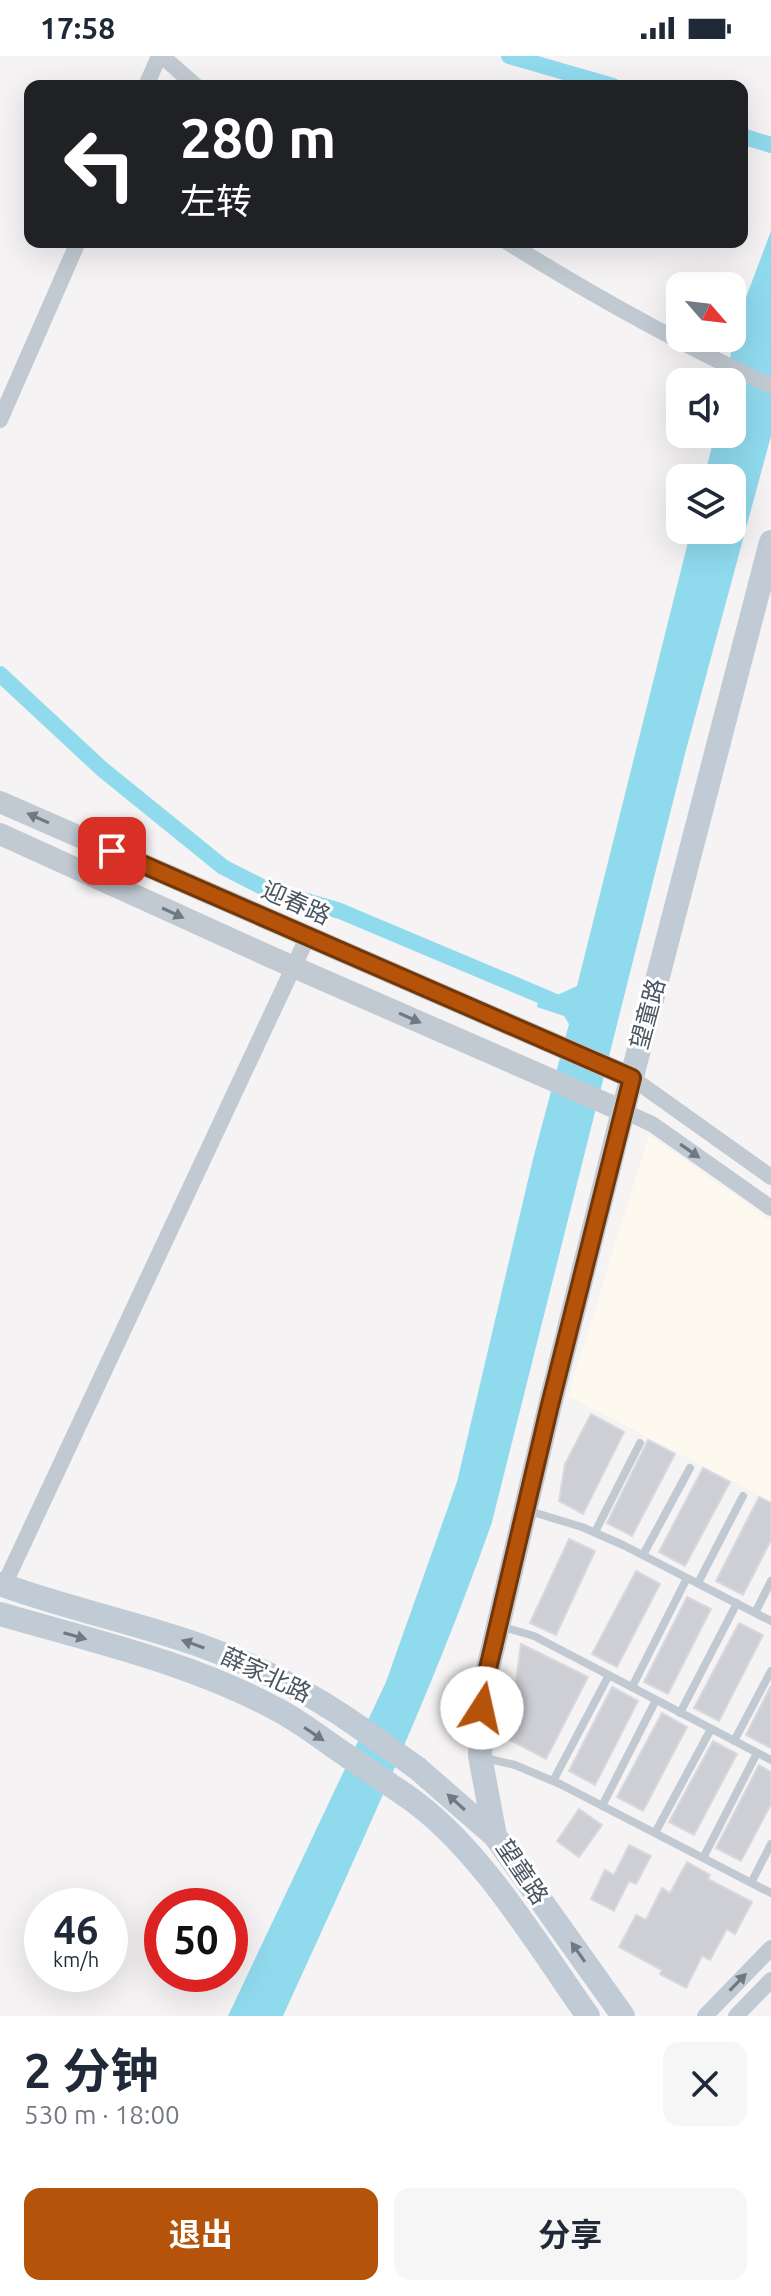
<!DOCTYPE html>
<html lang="zh">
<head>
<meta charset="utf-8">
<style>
  :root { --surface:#fff; --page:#f6f6f7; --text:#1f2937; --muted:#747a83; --accent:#b45309 }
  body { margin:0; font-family:Ubuntu,"Noto Sans SC",sans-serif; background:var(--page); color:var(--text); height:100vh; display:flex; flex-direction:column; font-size:30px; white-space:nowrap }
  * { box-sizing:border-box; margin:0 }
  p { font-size:26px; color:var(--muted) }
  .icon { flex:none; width:44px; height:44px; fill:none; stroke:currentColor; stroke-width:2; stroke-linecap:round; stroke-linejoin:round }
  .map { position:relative; height:1960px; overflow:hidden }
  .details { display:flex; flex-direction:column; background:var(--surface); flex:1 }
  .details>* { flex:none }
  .guide { position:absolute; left:24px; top:24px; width:724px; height:168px; border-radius:16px; box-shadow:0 8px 32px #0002; background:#202124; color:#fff; overflow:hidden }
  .needle { width:52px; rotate:118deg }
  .tools { position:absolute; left:666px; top:216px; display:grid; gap:16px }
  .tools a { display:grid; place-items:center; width:80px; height:80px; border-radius:16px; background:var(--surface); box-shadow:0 8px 32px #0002; font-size:40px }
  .speed { position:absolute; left:24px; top:1832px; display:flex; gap:16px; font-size:40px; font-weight:700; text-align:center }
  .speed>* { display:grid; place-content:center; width:104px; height:104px; border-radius:50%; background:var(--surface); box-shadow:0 8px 32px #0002; line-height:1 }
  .speed small { font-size:20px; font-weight:400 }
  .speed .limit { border:12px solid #d22; background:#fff; color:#111 }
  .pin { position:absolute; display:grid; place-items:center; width:68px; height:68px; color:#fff; margin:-34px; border-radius:16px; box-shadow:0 4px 12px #0006 }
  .me { position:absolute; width:88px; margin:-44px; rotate:10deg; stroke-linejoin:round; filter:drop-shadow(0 0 6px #0008) }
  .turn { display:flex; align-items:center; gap:28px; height:168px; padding:0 24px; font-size:36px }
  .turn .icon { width:104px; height:104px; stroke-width:2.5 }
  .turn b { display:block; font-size:56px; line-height:68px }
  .round { display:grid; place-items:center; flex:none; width:84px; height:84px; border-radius:16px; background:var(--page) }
  .head { display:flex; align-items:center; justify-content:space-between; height:136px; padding:0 24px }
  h1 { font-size:48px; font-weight:700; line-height:60px }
  .cta { display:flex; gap:16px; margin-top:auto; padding:16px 24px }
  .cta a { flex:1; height:92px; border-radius:16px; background:var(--accent); color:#fff; font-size:32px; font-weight:700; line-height:92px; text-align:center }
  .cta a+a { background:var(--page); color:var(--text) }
  .status { display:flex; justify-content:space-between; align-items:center; height:56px; padding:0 40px; background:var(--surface); direction:ltr }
  .status svg { height:22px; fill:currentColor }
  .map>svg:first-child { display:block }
  .commercial { fill:#fdf9ef }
  .water { fill:#90daee }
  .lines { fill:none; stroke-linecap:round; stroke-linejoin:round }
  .canal { stroke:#90daee; stroke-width:16 }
  .building { fill:#cdcfd5; stroke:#d7d9de; stroke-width:2 }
  .service { stroke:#c1cad2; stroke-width:8 }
  .minor { stroke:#c1cad2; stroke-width:16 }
  .tertiary { stroke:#c1cad2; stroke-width:22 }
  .secondary { stroke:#c1cbd6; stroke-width:24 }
  .secondary-bridge { stroke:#c1cbd6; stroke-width:24 }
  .oneway { fill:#6e7983 }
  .oneway2 { fill:#6e7984 }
  .route-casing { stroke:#753606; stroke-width:20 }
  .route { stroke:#b45309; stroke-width:14 }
  .labels { text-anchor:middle; stroke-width:6; stroke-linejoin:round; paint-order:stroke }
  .street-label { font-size:24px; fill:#4a5661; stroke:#fff }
</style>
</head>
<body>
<div class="status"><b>17:58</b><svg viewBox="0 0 49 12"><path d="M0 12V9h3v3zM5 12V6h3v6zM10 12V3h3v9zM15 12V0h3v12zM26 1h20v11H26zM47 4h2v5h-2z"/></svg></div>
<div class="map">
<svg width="771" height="1960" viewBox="0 0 771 1960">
  <rect width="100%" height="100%" fill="#f5f3f3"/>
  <!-- commercial -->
  <path class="commercial" d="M649 1079 771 1165V1445L568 1340Z"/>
  <!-- water -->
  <path class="water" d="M771 175V380L686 694 492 1466C433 1634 357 1798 283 1960H228L386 1626 457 1426 533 1103 569 968 564 960 537 951 540 932 555 940 577 930 691 474H732V422H704L715 378H732V326H726L736 268Z"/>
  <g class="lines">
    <!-- canal -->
    <path class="canal" d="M509 0 613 30
      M742 80 771 89
      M0 618 102 713 223 811 266 833 340 855 556 946"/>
  </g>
  <!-- building -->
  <path class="building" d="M591 1358 624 1376 583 1458 559 1445 565 1408Z
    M648 1384 675 1398 632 1480 607 1467Z
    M703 1412 730 1426 685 1510 659 1496Z
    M759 1441 771 1447V1484L743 1539 716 1525Z
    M569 1483 595 1495 556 1579 530 1567Z
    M636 1515 660 1528 617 1611 592 1598Z
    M687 1541 711 1553 668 1638 644 1626Z
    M739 1567 763 1579 719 1665 694 1652Z
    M521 1588 588 1621 546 1703 508 1683Z
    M771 1630V1692L746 1679Z
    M612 1631 638 1645 595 1729 569 1715Z
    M662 1657 687 1671 643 1755 617 1741Z
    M713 1685 737 1698 694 1779 669 1766Z
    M759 1709 771 1716V1748L741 1805 716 1792Z
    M579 1753 602 1769 579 1801 557 1785Z
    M629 1789 651 1800 636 1828 629 1825 614 1855 591 1843 605 1814 614 1819Z
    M687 1806 710 1819 708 1823 752 1846 735 1878 727 1873 710 1904 702 1900 686 1932 660 1918 662 1914 619 1891 636 1859 646 1864 662 1832 670 1837Z"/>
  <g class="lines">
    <!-- service -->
    <path class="service" d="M526 1454 582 1471 623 1489 771 1565
      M595 1476 640 1387
      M643 1499 690 1412
      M698 1527 743 1440
      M755 1557 771 1525
      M500 1570 534 1580 771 1704
      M632 1631 687 1522
      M680 1657 737 1547
      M734 1685 771 1615
      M485 1702 515 1709 560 1728 771 1837
      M553 1725 609 1619
      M602 1750 656 1644
      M655 1777 711 1673
      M703 1802 757 1697
      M751 1827 771 1788"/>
    <!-- minor -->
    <path class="minor" d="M162 0 196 30
      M146 30 159 0
      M507 186C592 239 680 288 771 330
      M0 364 78 186
      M632 1022 771 1121
      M623 1055 652 1068 771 1152
      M4 1529 308 880
      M705 1960 771 1892
      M736 1960 771 1924"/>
    <!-- tertiary -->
    <path class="tertiary" d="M0 746 632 1022
      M0 778 273 902 623 1055"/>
    <!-- secondary -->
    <path class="secondary" d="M0 1528C65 1552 134 1566 199 1589 257 1610 312 1637 362 1673
      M0 1558C93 1585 192 1607 278 1654 303 1667 326 1686 349 1701
      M417 1712 495 1780
      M405 1739C478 1788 537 1888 588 1960
      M623 1960 495 1780 480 1700 483 1634 549 1353 623 1055 771 486"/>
    <!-- secondary-bridge -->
    <path class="secondary-bridge" d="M362 1673 417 1712
      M349 1701 405 1739"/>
  </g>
  <!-- one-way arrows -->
  <defs><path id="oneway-solid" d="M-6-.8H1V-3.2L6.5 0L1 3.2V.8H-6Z" transform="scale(2)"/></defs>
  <g class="oneway">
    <use href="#oneway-solid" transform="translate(38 762) rotate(-156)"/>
    <use href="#oneway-solid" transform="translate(173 857) rotate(25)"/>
    <use href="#oneway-solid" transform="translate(410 962) rotate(24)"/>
    <use href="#oneway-solid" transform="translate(690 1095) rotate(35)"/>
    <use href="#oneway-solid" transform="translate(738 1926) rotate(-46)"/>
  </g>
  <g class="oneway2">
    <use href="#oneway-solid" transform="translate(75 1580) rotate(16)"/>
    <use href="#oneway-solid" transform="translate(193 1588) rotate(-161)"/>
    <use href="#oneway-solid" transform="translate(314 1678) rotate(34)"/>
    <use href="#oneway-solid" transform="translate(456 1746) rotate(-138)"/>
    <use href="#oneway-solid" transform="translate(578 1896) rotate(-125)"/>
  </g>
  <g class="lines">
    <!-- route casing -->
    <g class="route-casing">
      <path id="route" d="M112 795 632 1022 549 1353 483 1634 482 1652"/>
    </g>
    <!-- route -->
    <use href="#route" class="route"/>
  </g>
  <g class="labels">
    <!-- street labels -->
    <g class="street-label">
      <text transform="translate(296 847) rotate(24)" y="8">迎春路</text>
      <text transform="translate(648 958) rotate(-75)" y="8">望童路</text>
      <text transform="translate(266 1619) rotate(25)" y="8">薛家北路</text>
      <text transform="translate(522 1816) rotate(56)" y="8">望童路</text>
    </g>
  </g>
</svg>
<div class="tools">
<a><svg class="needle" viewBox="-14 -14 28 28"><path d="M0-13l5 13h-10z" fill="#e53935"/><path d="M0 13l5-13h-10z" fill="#747a83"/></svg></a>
<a><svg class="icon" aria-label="sound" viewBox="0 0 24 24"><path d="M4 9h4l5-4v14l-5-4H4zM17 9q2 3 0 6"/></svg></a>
<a><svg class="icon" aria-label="layers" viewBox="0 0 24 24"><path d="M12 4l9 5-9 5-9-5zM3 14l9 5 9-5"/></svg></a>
</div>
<div class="speed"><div>46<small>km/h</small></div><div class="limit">50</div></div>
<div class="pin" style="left:112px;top:795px;background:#d93025"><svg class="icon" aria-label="arrive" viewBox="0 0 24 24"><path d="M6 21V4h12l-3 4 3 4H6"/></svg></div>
<svg class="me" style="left:482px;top:1652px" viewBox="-20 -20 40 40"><circle r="19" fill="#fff"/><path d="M0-13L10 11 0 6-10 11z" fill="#b45309"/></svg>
<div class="guide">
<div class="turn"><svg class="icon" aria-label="left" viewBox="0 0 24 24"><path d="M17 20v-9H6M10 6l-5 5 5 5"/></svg><div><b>280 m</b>左转</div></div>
</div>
</div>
<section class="details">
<div class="head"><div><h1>2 分钟</h1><p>530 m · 18:00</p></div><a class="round"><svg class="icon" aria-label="close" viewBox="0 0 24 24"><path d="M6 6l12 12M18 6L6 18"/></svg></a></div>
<div class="cta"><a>退出</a><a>分享</a></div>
</section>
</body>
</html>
